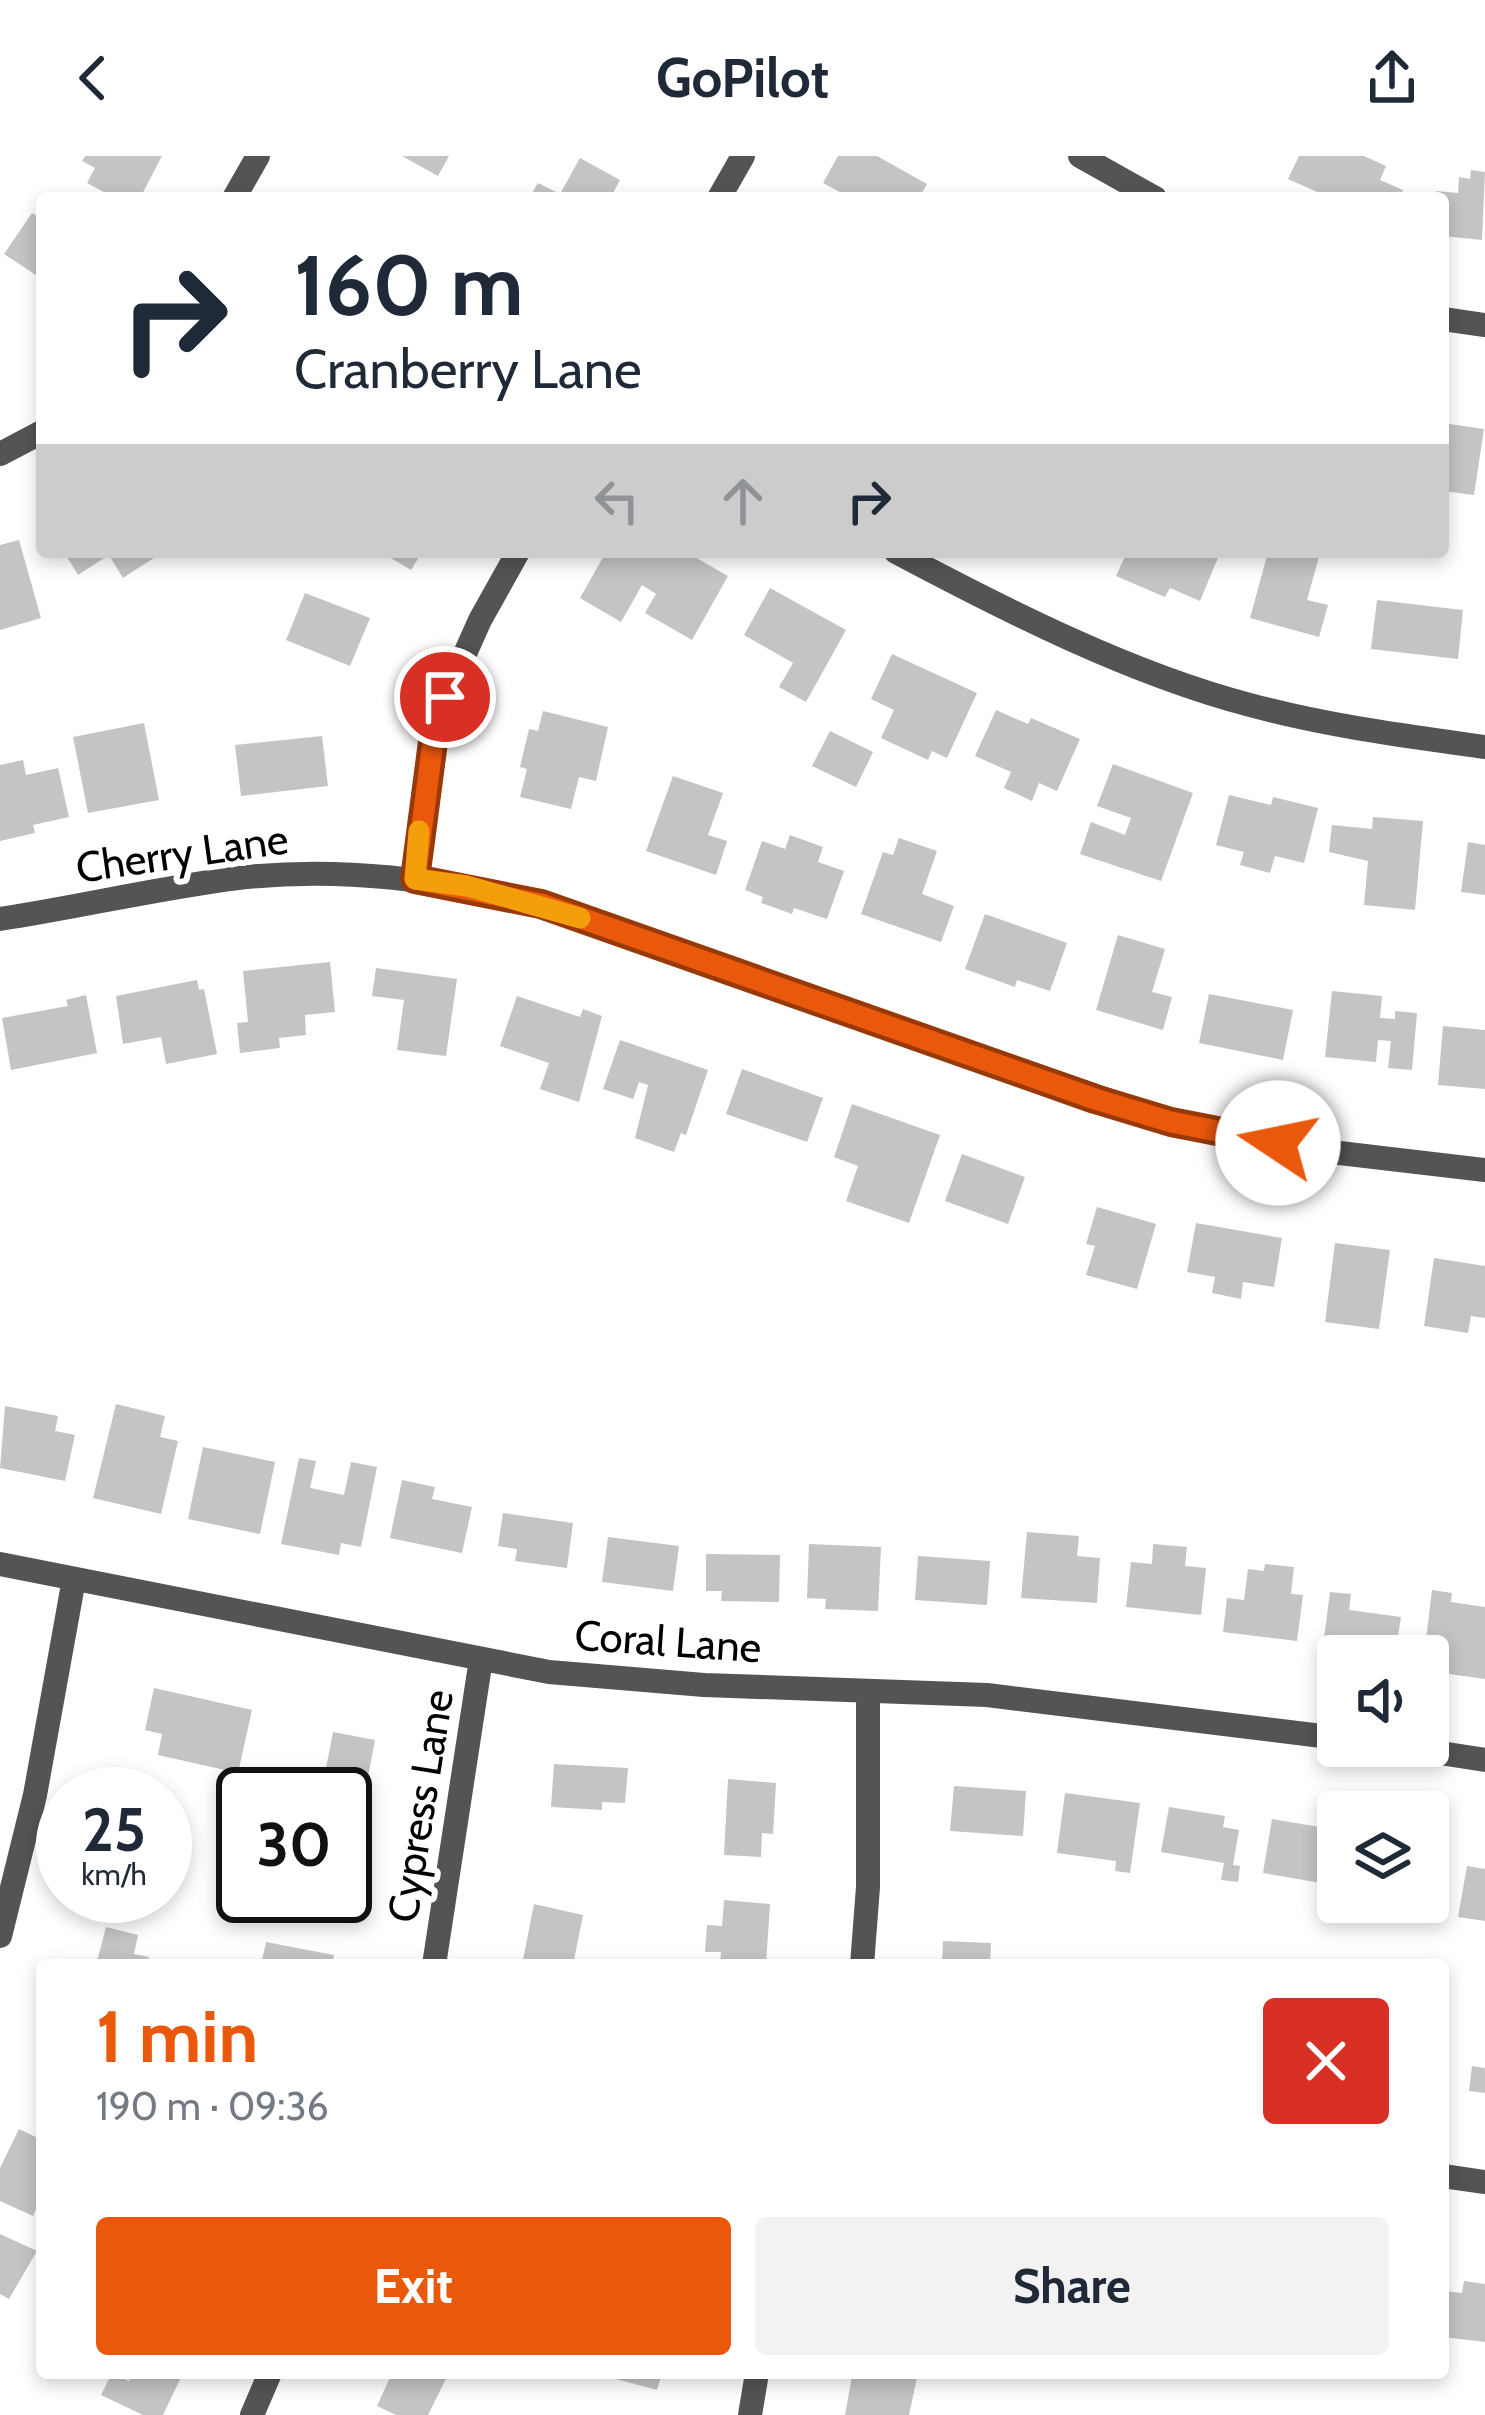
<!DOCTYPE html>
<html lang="en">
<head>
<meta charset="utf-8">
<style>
  :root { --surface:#fff; --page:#f2f2f3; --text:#1f2937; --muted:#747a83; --accent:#ea580c }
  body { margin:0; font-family:Cabin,sans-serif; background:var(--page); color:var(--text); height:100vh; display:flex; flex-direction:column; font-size:45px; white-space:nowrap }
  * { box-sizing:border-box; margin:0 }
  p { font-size:39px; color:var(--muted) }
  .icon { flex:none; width:66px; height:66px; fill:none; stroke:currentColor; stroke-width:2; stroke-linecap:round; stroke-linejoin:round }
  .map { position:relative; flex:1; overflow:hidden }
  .sheet { position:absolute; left:36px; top:1803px; width:1413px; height:420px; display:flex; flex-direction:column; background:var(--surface); border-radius:12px; box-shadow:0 6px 18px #0003 }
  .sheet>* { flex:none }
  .banner { position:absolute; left:36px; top:36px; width:1413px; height:366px; border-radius:12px; box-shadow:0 6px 18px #0003; background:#fff; color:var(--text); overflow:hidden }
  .buttons { position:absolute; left:1317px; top:1479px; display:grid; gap:24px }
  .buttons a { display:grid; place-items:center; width:132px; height:132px; border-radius:12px; background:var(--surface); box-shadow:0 6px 18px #0003; font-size:60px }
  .speed { position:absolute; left:36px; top:1611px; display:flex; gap:24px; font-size:60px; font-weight:700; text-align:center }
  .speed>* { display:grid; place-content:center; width:156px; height:156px; border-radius:50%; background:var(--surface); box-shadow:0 6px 18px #0003; line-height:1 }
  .speed small { font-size:30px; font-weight:400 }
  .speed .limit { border:6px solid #111; border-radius:18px; background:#fff; color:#111 }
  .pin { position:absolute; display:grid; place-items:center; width:102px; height:102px; color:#fff; margin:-51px; border:6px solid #fff; border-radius:50%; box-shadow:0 3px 12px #0007 }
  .me { position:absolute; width:132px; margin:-66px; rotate:281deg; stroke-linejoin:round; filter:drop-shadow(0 0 9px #0008) }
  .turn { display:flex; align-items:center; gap:42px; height:252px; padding:0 60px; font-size:54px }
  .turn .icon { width:156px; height:156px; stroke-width:2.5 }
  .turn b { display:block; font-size:84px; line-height:102px }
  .lanes { display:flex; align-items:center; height:114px; padding:0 60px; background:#0003; justify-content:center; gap:60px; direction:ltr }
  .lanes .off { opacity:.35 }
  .round { display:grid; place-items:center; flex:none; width:126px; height:126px; border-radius:12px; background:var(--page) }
  .overview { display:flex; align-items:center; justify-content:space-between; height:204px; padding:0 60px }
  h1 { font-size:72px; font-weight:700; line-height:90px; color:var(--accent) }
  .action { display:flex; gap:24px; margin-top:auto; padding:24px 60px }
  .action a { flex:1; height:138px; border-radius:12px; background:var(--accent); color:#fff; font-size:48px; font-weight:700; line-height:138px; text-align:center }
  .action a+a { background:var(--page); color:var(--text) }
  header { display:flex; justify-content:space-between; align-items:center; height:156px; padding:0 60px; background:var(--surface); font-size:54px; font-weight:700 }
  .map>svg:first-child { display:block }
  .building { fill:#c4c4c4 }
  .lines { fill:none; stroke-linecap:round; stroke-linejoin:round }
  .street { stroke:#545454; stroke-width:24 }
  .route-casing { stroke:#983908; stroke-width:30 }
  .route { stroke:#ea580c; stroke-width:21 }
  .slow { stroke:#f59e0b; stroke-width:21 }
  .labels { text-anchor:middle; stroke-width:12; stroke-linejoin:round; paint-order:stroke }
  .street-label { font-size:42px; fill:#000; stroke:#fff }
</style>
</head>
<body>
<header><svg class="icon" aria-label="back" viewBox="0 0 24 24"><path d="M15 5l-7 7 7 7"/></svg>GoPilot<svg class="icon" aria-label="share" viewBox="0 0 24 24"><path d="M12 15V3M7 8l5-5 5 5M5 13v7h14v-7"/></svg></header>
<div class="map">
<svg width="1485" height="2259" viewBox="0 0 1485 2259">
  <rect width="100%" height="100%" fill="#fff"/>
  <!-- building -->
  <path class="building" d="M85 0H162L140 42H115L87 27 95 12 82 5Z
    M402 0H449L438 20Z
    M838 0H877L927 28 919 42H851L823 27Z
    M1299 0H1364L1386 10 1380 24 1403 34 1399 42H1331L1288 23Z
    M580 2 620 24 612 39 529 42 538 27 560 38Z
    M1471 14 1485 16 1482 84 1443 80V42H1435L1436 35 1458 37 1459 21 1470 23Z
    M32 57 42 63V123L4 98Z
    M1443 267 1484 273 1474 339 1443 335Z
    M19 384 41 462 0 474V389Z
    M64 396H163L123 422 109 399 78 419Z
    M381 396H422L411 414Z
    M606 396H686L728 420 692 484 645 457 656 438 642 429 621 466 580 442Z
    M1127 396H1217L1220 397 1200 445 1170 432 1165 441 1116 420Z
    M1268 396 1319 401 1307 444 1328 449 1319 481 1250 462Z
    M770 432 846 474 806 546 779 531 793 507 744 479Z
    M305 437 370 462 350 510 286 484Z
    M1377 444 1463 454 1458 503 1371 493Z
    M892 498 977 537 947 602 932 595 928 604 881 582 894 554 871 543Z
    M996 554 1028 568 1031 562 1080 583 1057 635 1039 627 1032 645 1004 632 1011 616 975 600Z
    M543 555 608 571 596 625 579 621 571 653 520 641 527 613 520 611 529 573 538 575Z
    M144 567 159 644 88 657 73 581Z
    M830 575 873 596 856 631 812 610Z
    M322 580 328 630 241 640 235 589Z
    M23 604 26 619 58 612 69 661 33 669 35 677 0 685V609Z
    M1113 608 1193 637 1161 725 1080 698 1091 666 1125 679 1131 662 1097 650Z
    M673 620 723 637 708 679 727 685 716 719 646 695Z
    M1229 639 1271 649 1273 641 1318 652 1304 707 1275 700 1270 717 1240 709 1244 696 1216 689Z
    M1373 661 1423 665 1415 754 1364 749 1368 705 1329 696 1332 669 1372 673Z
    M790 679 823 691 818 706 844 715 827 763 794 752 792 758 761 747 763 741 745 734 762 685 785 693Z
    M899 682 937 695 922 738 954 750 941 786 861 758 883 696 893 699Z
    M1468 686 1485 689V739L1461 736Z
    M985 758 1067 787 1050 835 1017 824 1015 831 965 813Z
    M1118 779 1165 793 1152 836 1172 841 1163 874 1096 854Z
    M330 806 335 856 305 859 306 879 279 882 280 892 240 897 237 867 248 866 243 815Z
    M376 812 457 823 446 900 397 894 404 844 372 840Z
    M197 824 199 834 204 833 217 898 166 908 161 881 123 888 116 840Z
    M1332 835 1382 840 1380 862 1395 863V855L1417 857 1412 914 1388 912 1391 885 1378 884 1376 906 1325 901Z
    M1209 838 1293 854 1283 904 1199 887Z
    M86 839 97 897 11 914 2 862 68 850 66 844Z
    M517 840 580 861 583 853 602 860 579 946 540 933 549 907 500 890Z
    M1443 870 1485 874V933L1438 929Z
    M620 884 708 914 686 979 681 977 674 996 635 982 648 929 639 926 633 943 603 933Z
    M742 913 823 942 807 986 726 958Z
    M852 948 940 979 909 1067 846 1045 858 1010 834 1001Z
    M962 998 1025 1021 1008 1068 945 1045Z
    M1097 1051 1156 1068 1137 1133 1086 1119 1095 1090 1086 1088Z
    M1196 1067 1282 1082 1274 1131 1243 1126 1241 1143 1212 1137 1215 1121 1187 1116Z
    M1335 1087 1390 1094 1379 1173 1325 1166Z
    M1434 1102 1485 1110V1162L1471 1160 1468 1177 1424 1170Z
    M116 1248 165 1260 160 1281 178 1285 161 1358 93 1342Z
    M5 1250 58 1260 55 1275 75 1279 65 1325 0 1312Z
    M203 1291 275 1306 260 1378 188 1363Z
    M299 1302 316 1305 310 1332 344 1339 351 1306 377 1311 361 1391 341 1387 339 1399 281 1388Z
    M402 1324 435 1331 432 1343 472 1351 462 1397 390 1382Z
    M503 1357 573 1367 567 1412 515 1405 517 1393 498 1390Z
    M1027 1376 1079 1380 1077 1400 1100 1402 1097 1447 1021 1442Z
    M608 1381 679 1390 673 1435 602 1426Z
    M809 1388 881 1391 878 1455 825 1453 826 1443 807 1442Z
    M1153 1388 1187 1391 1185 1410 1206 1412 1201 1459 1126 1451 1131 1406 1152 1408Z
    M706 1398 780 1399 779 1446 721 1445 722 1435H706Z
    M918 1400 990 1405 987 1449 915 1444Z
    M1265 1408 1294 1411 1291 1438 1303 1439 1297 1485 1223 1476 1227 1442 1244 1444 1248 1413 1264 1415Z
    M1432 1434 1452 1437 1451 1446 1485 1451V1523L1428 1515V1500H1424Z
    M1330 1436 1351 1438 1349 1454 1401 1461 1395 1500H1338V1508L1321 1505Z
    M154 1532 252 1554 238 1617 158 1599 162 1578 145 1574Z
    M333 1576 375 1584 365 1637 356 1635 353 1652 345 1650V1638H321Z
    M554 1608 628 1612 625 1647 602 1646V1654L551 1651Z
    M728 1623 776 1627 773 1678 762 1677 761 1701 724 1699Z
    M954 1630 1026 1635 1023 1680 950 1675Z
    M1065 1637 1140 1647 1130 1717 1115 1715 1116 1705 1057 1697Z
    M1169 1651 1225 1660 1223 1671 1239 1674 1233 1709 1240 1710 1238 1726 1221 1724 1224 1707 1161 1696Z
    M1272 1663 1338 1674 1333 1729 1263 1717Z
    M345 1696 355 1697 348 1750 307 1743 345 1740Z
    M1428 1708 1437 1709 1431 1759 1382 1749 1428 1746Z
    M1467 1710 1485 1713V1765L1458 1761Z
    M724 1744 770 1748 766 1809H720L721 1796H705L707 1769 722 1770Z
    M534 1748 583 1759 573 1809H522Z
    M106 1771 138 1779 134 1798 149 1801 147 1809H96Z
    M943 1785 991 1787 990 1809H942Z
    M266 1786 334 1799 332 1809H261Z
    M1472 1910 1485 1912V1937L1469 1935Z
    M19 1973 42 1984V2040L33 2060 0 2045V2012Z
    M0 2078 37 2095 9 2143 0 2138Z
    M1464 2125 1485 2128V2186L1443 2181 1445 2135 1462 2137Z
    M112 2217 129 2225 133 2217H183L163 2259H143L101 2239Z
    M392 2217H449L428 2259H396L377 2250Z
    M618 2217H662L657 2234 616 2223Z
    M866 2217H918L909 2259H845L852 2220 865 2222Z"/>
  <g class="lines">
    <!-- street -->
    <path class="street" d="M1080 0 1155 42
      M234 42 258 0
      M719 42 743 0
      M1443 163 1485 169
      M0 298 42 276
      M896 396C1005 454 1131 518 1250 549 1327 570 1406 580 1485 591
      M415 723 436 563 480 464 518 396
      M0 763C79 751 158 732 238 722 341 710 441 724 541 748L1171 966 1314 994 1485 1014
      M0 1408 549 1516 704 1529 987 1539 1338 1582
      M1395 1590 1485 1604
      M0 1780 35 1639 74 1423
      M434 1809 481 1503
      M862 1809 868 1731V1535
      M1443 2020 1485 2026
      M252 2259 270 2217
      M750 2259 757 2217"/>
  </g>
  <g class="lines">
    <!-- route casing -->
    <g class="route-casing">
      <path id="route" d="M445 541 436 563 415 723 541 748 1095 943 1171 966 1278 987"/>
    </g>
    <!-- route -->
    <use href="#route" class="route"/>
    <!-- slow -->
    <path class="slow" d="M419 675 415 723 467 730 580 762"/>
  </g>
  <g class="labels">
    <!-- street labels -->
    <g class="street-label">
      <text transform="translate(182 697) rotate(-8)" y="15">Cherry Lane</text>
      <text transform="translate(668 1485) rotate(4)" y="15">Coral Lane</text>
      <text transform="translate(420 1650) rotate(-81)" y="15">Cypress Lane</text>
    </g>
  </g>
</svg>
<div class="buttons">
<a><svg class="icon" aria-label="sound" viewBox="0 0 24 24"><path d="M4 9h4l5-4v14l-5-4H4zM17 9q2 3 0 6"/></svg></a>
<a><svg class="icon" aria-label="layers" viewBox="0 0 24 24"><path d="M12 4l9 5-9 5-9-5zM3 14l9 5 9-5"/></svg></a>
</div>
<div class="speed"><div>25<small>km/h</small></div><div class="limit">30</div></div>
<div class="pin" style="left:445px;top:541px;background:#d93025"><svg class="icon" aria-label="arrive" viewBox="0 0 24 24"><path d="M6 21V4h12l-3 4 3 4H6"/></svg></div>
<svg class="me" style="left:1278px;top:987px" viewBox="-20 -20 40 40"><circle r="19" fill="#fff"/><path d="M0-13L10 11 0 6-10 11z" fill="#ea580c"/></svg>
<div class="banner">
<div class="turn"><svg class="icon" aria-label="right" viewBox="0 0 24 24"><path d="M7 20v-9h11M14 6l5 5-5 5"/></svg><div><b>160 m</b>Cranberry Lane</div></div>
<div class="lanes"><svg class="icon off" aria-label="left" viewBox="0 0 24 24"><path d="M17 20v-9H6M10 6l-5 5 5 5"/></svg><svg class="icon off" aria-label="ahead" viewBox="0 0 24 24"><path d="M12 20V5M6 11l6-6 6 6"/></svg><svg class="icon" aria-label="right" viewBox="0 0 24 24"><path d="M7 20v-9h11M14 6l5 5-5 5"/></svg></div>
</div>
<section class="sheet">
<div class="overview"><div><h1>1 min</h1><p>190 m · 09:36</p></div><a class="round" style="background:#d93025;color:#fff"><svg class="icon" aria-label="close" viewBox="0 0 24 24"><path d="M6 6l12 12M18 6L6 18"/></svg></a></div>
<div class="action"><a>Exit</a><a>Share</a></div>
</section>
</div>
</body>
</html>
